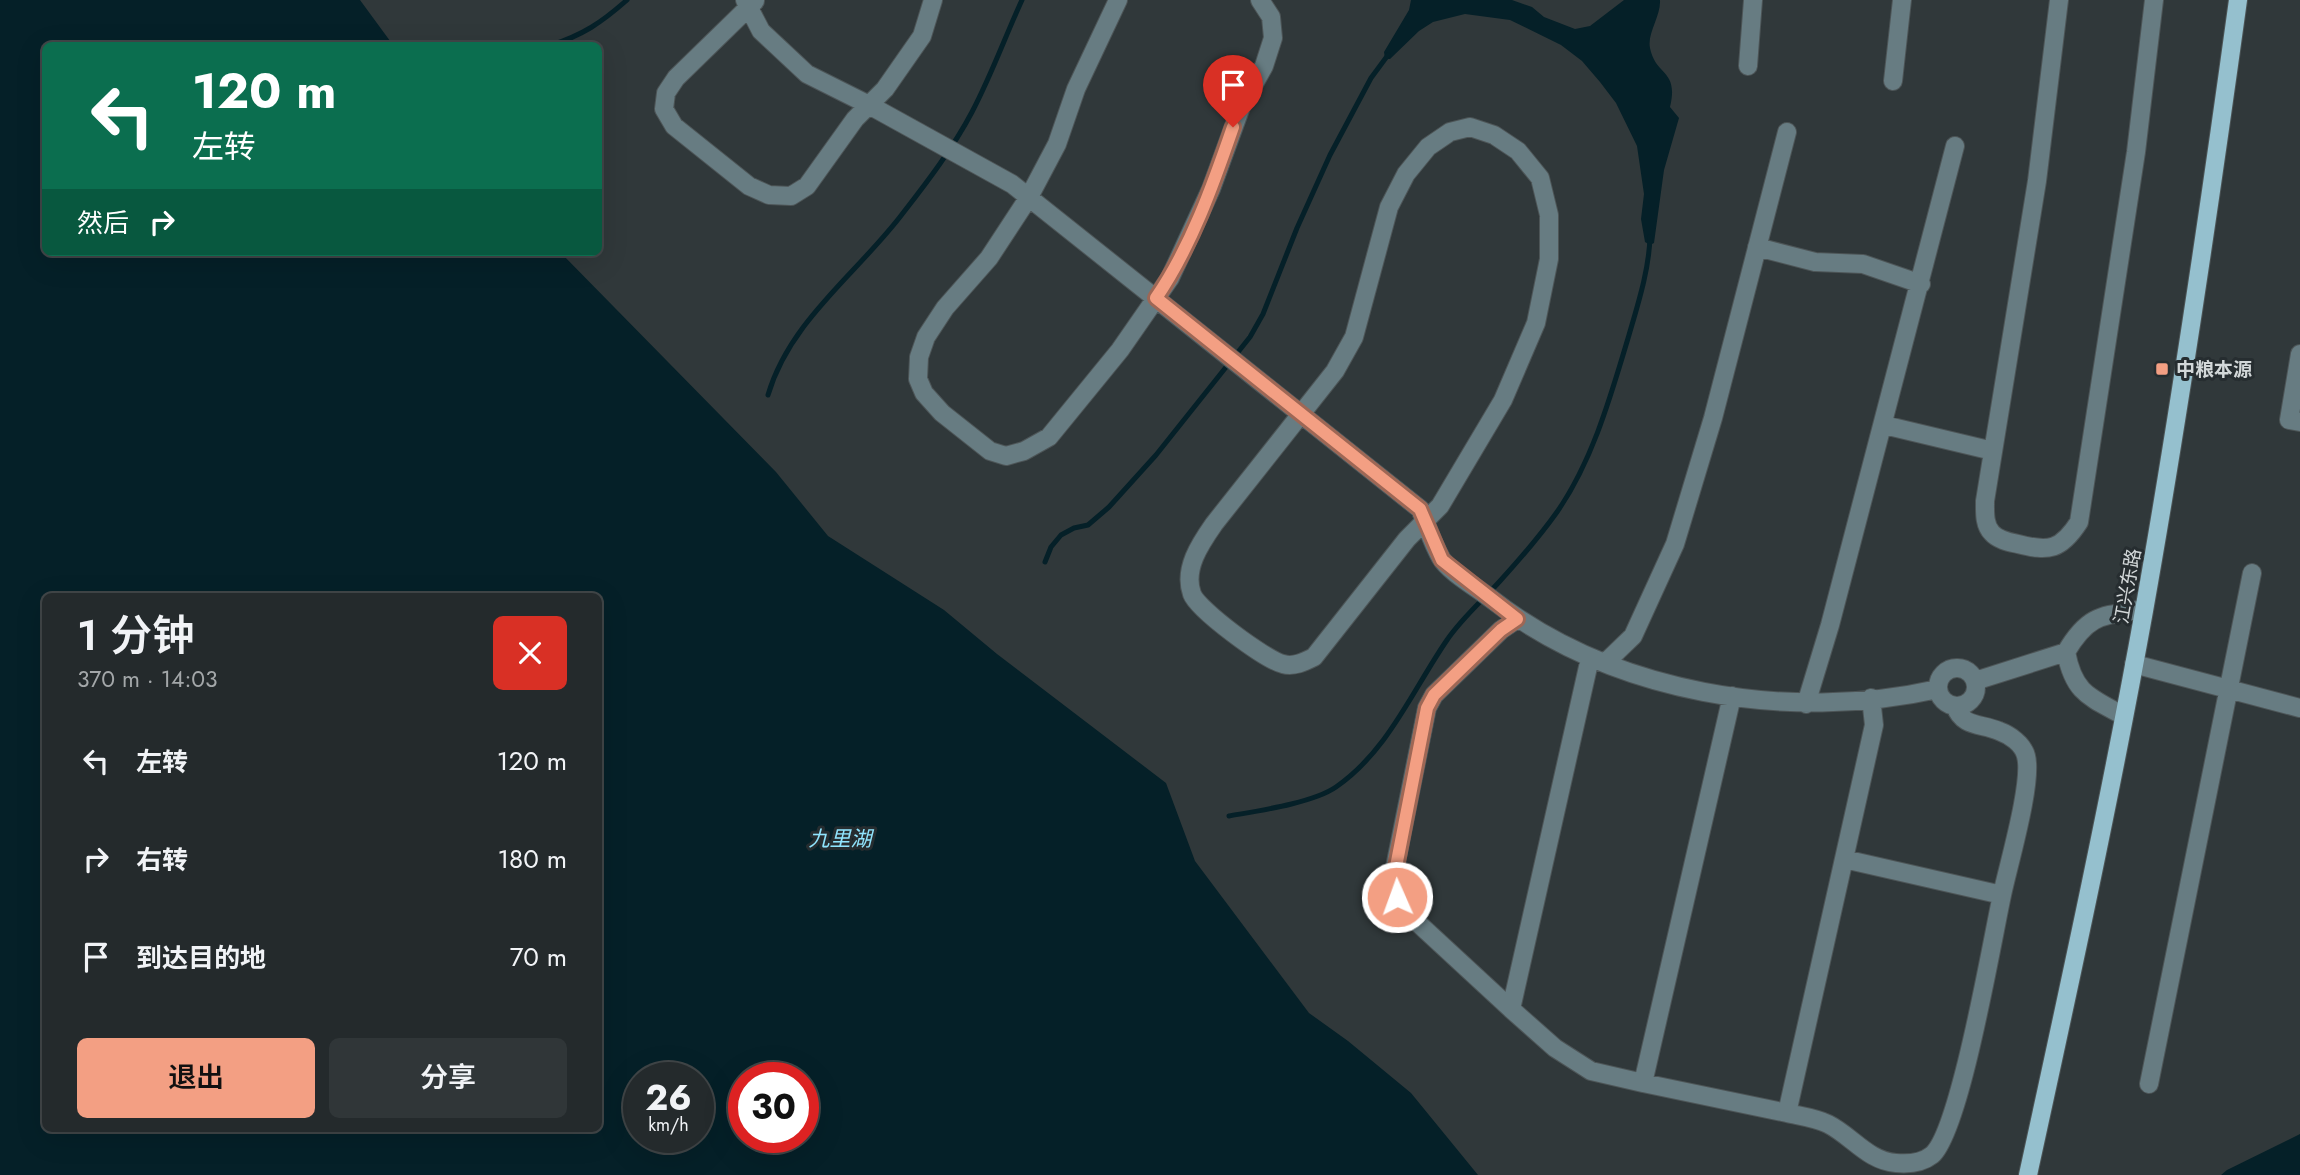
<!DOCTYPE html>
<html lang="zh">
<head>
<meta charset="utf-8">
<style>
  :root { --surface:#242a2c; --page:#303638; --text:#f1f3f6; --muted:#a3a7a9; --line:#414648; --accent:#f39f83 }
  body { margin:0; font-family:Jost,"Noto Sans SC",sans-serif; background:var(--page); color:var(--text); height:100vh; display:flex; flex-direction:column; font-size:26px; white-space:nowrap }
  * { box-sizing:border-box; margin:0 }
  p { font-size:23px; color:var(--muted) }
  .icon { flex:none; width:38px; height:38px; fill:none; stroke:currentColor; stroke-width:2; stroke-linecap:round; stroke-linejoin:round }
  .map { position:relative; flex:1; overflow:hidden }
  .panel { position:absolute; left:42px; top:593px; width:560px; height:539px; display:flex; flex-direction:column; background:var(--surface); border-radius:10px; box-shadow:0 7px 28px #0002,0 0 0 2px var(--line) }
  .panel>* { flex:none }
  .hud { position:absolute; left:42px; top:42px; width:560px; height:214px; border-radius:10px; box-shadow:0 7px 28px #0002,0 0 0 2px var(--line); background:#0b6e4f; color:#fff; overflow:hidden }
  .speed { position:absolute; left:623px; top:1062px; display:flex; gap:14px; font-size:35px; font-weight:700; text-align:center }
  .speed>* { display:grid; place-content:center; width:91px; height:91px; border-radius:50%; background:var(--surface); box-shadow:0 7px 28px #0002,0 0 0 2px var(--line); line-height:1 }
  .speed small { font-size:18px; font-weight:400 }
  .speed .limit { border:10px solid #d22; background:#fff; color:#111 }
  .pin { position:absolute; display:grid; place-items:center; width:60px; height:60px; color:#fff; margin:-72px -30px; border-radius:50% 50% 50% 0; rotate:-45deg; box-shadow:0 0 7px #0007 }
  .pin .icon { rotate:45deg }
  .me { position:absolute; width:77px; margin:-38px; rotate:358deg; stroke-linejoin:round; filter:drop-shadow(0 0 5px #0008) }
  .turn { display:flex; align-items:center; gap:24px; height:147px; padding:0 35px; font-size:32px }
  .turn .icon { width:91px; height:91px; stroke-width:2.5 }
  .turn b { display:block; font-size:49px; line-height:60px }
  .then { display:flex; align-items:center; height:66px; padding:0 35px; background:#0003; gap:14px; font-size:26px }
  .round { display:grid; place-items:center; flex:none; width:74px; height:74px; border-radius:10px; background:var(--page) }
  .headline { display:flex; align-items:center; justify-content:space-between; height:119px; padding:0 35px }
  h1 { font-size:42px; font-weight:600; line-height:52px }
  .action { display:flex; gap:14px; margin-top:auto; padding:14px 35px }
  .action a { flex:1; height:80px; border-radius:10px; background:var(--accent); color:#111; font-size:28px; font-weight:600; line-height:80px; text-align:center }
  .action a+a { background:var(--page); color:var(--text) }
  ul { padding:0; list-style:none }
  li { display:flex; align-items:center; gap:21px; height:98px; padding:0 35px }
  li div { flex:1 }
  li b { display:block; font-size:26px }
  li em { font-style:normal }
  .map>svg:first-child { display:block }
  .water { fill:#052028; fill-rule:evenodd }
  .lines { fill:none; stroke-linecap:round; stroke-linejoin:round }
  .stream { stroke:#052028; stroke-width:5 }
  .minor-casing { stroke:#4d5557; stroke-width:20 }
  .major-casing { stroke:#4d5557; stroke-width:20 }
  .minor { stroke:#677c82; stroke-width:18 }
  .major { stroke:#95c0ce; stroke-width:18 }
  .route-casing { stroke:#9e6755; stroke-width:18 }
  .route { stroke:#f39f83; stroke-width:12 }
  .poi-dot { fill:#f39f83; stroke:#262d30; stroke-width:2.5 }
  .labels { text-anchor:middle; stroke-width:6; stroke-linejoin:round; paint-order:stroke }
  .poi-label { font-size:19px; font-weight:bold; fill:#d3d8d9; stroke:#262d30; text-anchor:start }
  .street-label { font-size:19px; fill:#d3d8d9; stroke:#262d30 }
  .water-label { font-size:21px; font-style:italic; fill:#90e4fd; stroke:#262d30 }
</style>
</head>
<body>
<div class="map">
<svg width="2300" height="1175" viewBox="0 0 2300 1175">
  <rect width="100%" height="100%" fill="#30383a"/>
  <!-- water -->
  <path class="water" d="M0 0H360L393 45 46 46V252H560L776 472 828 536 944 610 997 654 1166 783 1195 861 1309 1013 1348 1041 1411 1093 1478 1175H0ZM46 597H598V1129H46ZM639 1078H698V1138H639ZM744 1078H803V1138H744Z
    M1411 0H1512L1532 7 1544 17 1575 29 1590 26 1624 0H1660C1661 16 1647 33 1650 48 1656 77 1679 69 1670 107L1679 118 1664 170 1654 243 1650 245 1645 242 1641 219 1644 194 1637 146 1616 103 1600 82 1582 61 1561 45 1510 20 1465 14 1433 22 1419 31 1390 59H1385L1384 52 1409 10Z
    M2300 1134V1175H2221L2227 1170Z"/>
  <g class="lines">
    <!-- stream -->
    <path class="stream" d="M549 46C583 35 601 23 627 0
      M768 395C790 320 858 273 903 213 928 181 953 148 972 112 991 76 1005 37 1022 0
      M1045 562 1051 547 1061 535 1074 528 1088 525 1109 507 1156 455 1250 337 1263 314 1297 228 1330 155 1371 78 1388 55
      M1229 816C1257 811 1313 803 1336 787 1388 751 1412 691 1447 640 1462 618 1482 601 1500 581 1520 559 1540 536 1557 512 1593 460 1611 395 1629 335 1638 304 1649 270 1650 237"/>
    <!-- minor casing -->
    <g class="minor-casing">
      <path id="minor" d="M745 0 761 31 807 74 869 105 1012 184 1420 509C1427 525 1432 543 1441 558 1448 571 1477 588 1490 598 1612 693 1788 723 1938 689
        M1118 0 1076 89 1057 144 1029 197 989 258 945 308 926 337 919 357 918 379 924 393 942 413 990 451 1006 456 1024 451 1049 437 1120 350 1170 278 1211 189 1241 107 1264 66 1273 38 1271 17 1260 0
        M2059 0 2037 181 1985 501C1985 512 1984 525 1992 533 1998 540 2009 542 2018 544 2049 552 2061 550 2079 522L2136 152 2154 0
        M755 1 676 78 666 93 664 109 674 126 749 186 769 195 791 196 807 186 855 119 885 89 922 36 933 0
        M1748 66 1753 0
        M1893 81 1902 0
        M1470 127 1494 135 1518 151 1540 178 1549 215V259L1536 323 1503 400 1440 506 1407 539 1314 657C1304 662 1294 667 1283 664 1266 660 1198 610 1192 594 1183 569 1200 544 1214 524L1335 371 1354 337 1389 207 1406 174 1428 147 1450 132Z
        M1757 247 1815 262 1863 264 1921 284
        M2300 354 2289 420 2300 422
        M1884 425 1993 451
        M1590 658 1511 1009 1555 1048 1591 1071 1643 1083
        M1605 663 1633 636 1675 544 1713 418 1787 132
        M2134 664 2300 708
        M1938 687a19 19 0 1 1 38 0a19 19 0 1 1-38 0Z
        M1975 681 2066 652
        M1732 696 1643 1083 1787 1113 1874 725 1871 698
        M1806 704 1830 625 1955 146
        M1955 706C1963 728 1981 723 1999 731 2010 735 2023 744 2026 756 2033 782 2008 866 2002 895
        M2124 716C2090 697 2074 694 2066 652 2089 613 2103 616 2144 609
        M1511 1009 1406 912 1397 897 1393 877 1427 708 1434 695 1501 630 1517 619
        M2149 1084 2252 573
        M1787 1113C1800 1116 1816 1118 1828 1124 1852 1136 1868 1161 1896 1163 1907 1164 1922 1163 1932 1155 1960 1131 1992 941 2002 895L1844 859"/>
    </g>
    <!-- major casing -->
    <g class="major-casing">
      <path id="major" d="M2028 1175C2069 987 2110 800 2144 611 2180 408 2210 204 2238 0"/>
    </g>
    <!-- minor -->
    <use href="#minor" class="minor"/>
    <!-- major -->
    <use href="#major" class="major"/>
  </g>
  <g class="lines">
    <!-- route casing -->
    <g class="route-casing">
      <path id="route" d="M1233 127C1213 185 1191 247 1156 298L1420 509 1442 560 1517 619 1501 630 1434 695 1427 708 1394 877 1397 897"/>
    </g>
    <!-- route -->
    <use href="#route" class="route"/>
  </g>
  <!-- markers -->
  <rect class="poi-dot" x="2155" y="362" width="14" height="14" rx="3.5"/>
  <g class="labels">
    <!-- poi labels -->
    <g class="poi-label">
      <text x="2176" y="376">中粮本源</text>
    </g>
    <!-- street labels -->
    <g class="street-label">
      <text transform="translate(2127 586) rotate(-80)" y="7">江兴东路</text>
    </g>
    <!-- water labels -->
    <g class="water-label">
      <text x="840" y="846">九里湖</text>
    </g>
  </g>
</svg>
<div class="speed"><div>26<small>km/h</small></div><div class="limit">30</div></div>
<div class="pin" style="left:1233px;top:127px;background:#d93025"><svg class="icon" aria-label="arrive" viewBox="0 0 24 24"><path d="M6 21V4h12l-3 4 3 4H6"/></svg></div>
<svg class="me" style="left:1397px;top:897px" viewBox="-20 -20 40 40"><circle r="17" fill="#f39f83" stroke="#fff" stroke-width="3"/><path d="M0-11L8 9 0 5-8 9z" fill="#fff"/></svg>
<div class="hud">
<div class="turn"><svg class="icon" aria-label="left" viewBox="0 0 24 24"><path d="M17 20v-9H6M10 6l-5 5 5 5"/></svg><div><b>120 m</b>左转</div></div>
<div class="then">然后<svg class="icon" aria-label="right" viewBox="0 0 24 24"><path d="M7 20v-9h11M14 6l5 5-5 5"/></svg></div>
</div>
<section class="panel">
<div class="headline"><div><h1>1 分钟</h1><p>370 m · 14:03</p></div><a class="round" style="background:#d93025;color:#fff"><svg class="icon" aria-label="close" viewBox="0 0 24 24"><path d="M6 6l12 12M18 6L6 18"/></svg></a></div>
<ul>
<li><svg class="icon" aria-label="left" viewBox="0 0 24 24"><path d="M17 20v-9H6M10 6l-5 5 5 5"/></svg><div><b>左转</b></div><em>120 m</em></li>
<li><svg class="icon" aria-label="right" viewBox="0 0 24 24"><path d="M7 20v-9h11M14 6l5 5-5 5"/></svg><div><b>右转</b></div><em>180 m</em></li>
<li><svg class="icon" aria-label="arrive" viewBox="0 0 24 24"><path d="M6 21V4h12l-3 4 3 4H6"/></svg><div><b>到达目的地</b></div><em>70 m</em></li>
</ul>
<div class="action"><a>退出</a><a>分享</a></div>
</section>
</div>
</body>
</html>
